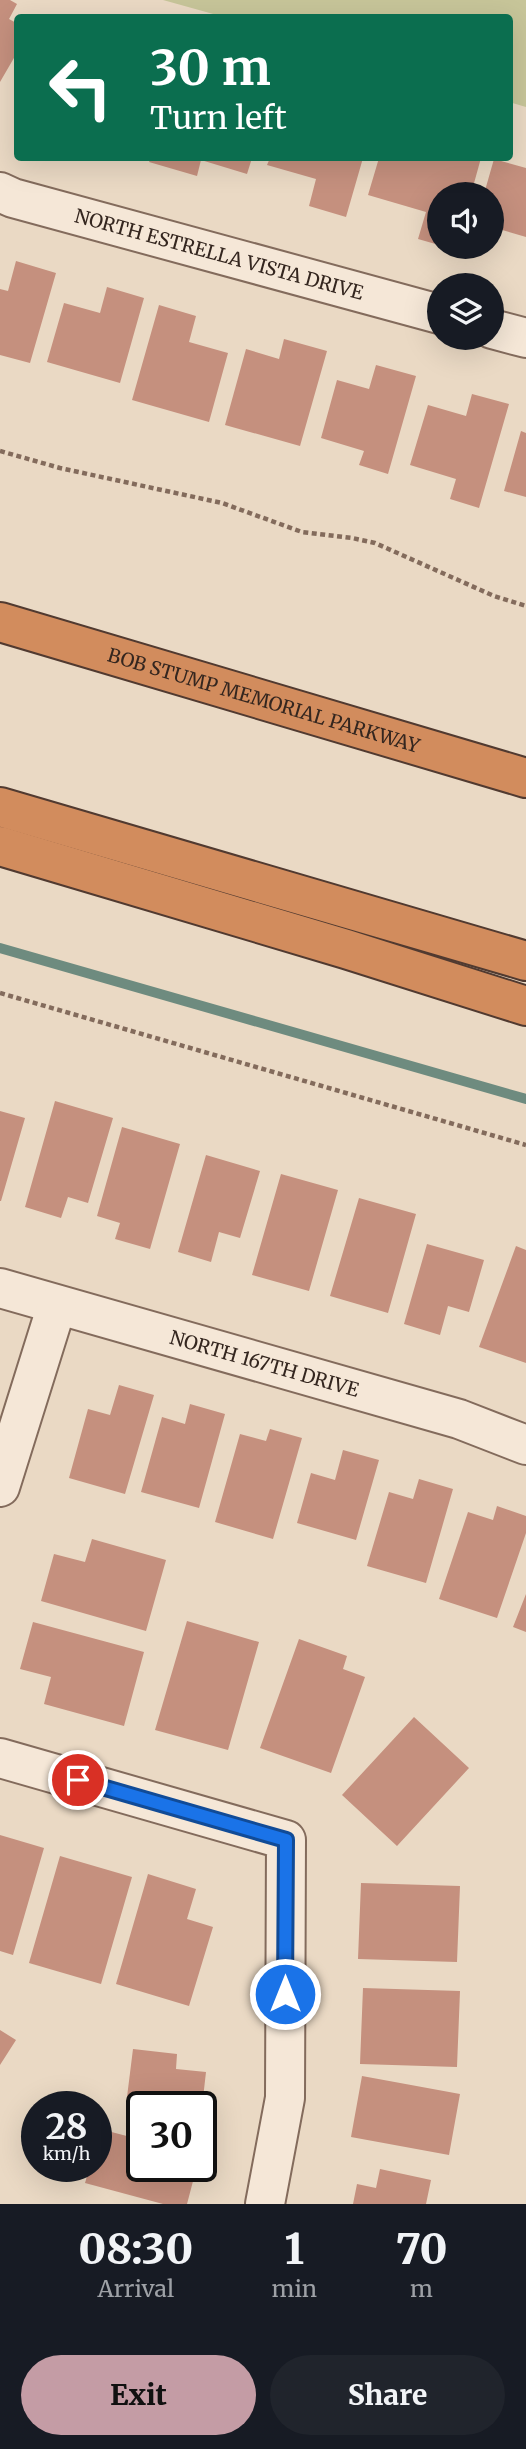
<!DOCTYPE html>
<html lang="en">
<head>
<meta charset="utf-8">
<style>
  :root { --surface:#171b24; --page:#20242c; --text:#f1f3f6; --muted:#9ea1a6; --accent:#c49ca5 }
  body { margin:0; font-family:Merriweather,serif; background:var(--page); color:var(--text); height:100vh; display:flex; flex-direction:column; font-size:26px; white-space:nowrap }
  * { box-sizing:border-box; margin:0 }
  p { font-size:23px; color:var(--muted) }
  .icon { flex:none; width:38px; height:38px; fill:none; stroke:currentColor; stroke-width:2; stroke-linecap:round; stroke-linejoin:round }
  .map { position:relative; height:2204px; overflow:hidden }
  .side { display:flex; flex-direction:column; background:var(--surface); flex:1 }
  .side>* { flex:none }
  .hud { position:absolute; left:14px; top:14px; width:499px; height:147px; border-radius:7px; box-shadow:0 7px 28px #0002; background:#0b6e4f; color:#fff; overflow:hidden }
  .fabs { position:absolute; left:427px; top:182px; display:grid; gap:14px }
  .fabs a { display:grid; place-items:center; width:77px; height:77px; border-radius:50%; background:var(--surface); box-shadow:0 7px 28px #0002; font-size:35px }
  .speed { position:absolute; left:21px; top:2091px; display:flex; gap:14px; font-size:35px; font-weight:700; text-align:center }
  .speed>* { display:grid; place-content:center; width:91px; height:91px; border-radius:50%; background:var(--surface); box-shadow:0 7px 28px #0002; line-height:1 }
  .speed small { font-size:18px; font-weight:400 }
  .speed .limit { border:4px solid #111; border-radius:10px; background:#fff; color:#111 }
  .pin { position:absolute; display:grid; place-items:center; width:60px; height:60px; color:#fff; margin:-30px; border:4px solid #fff; border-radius:50%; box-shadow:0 2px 7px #0007 }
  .me { position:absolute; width:77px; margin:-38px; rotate:0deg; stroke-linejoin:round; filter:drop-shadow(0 0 5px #0008) }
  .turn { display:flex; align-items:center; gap:24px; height:147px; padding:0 21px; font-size:32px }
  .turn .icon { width:91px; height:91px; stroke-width:2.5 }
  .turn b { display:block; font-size:49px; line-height:60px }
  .eta { display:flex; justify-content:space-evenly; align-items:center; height:119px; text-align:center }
  .eta b { font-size:42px; font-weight:800; line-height:49px }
  .primary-button { display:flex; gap:14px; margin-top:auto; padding:14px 21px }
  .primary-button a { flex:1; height:80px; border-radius:42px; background:var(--accent); color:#111; font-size:28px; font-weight:800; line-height:80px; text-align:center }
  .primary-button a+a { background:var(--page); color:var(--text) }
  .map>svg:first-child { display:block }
  .green { fill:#c7c599 }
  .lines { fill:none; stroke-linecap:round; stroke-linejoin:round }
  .stream { stroke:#6e8b7f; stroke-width:10 }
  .building { fill:#c5907e }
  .street-casing { stroke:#836b5c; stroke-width:42 }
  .highway-casing { stroke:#513a30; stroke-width:42 }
  .path { stroke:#836b5c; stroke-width:4.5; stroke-dasharray:5 3.5; stroke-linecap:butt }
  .street { stroke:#f5e7d7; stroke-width:38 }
  .highway { stroke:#d28c5d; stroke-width:38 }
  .route-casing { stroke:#114b97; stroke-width:18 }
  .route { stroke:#1a73e8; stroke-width:12 }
  .labels { text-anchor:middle; stroke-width:7; stroke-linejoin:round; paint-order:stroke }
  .street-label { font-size:19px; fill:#34261f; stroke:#f2e4d3 }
</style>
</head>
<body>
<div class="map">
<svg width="526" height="2204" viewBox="0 0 526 2204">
  <rect width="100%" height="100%" fill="#ead9c4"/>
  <!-- green -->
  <path class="green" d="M163 0H526V107L509 102V18L224 17Z"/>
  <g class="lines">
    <!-- stream -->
    <path class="stream" d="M0 948 526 1099"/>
  </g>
  <!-- building -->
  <path class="building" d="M0 0H10L17 4 9 19 18 24V51L0 82Z
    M151 158H252L247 174 201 160 197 176 149 162Z
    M270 158H363L346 217 309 206 316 179 267 165Z
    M379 158H481L471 194H439V245L418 239 426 212 368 195Z
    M494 159 526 168V237L492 227V194H484Z
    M16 261 56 273 30 363 0 355V289L8 291Z
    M107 287 144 298 120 383 47 362 64 303 100 313Z
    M159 305 196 316 189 342 228 353 209 422 132 400Z
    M284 339 327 351 300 446 225 425 246 349 279 359Z
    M376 365 416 376 388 474 359 465 364 451 321 438 337 380 369 389Z
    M472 394 509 404 479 508 450 499 456 479 410 465 428 405 466 416Z
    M521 431 526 433V497L504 491Z
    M55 1101 113 1118 88 1203 68 1197 61 1218 25 1207Z
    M0 1111 25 1118 1 1201H0Z
    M122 1127 180 1144 150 1249 115 1239 120 1223 97 1216Z
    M206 1155 260 1171 240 1238 219 1232 211 1262 178 1252Z
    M281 1174 338 1190 309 1291 252 1275Z
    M359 1198 416 1214 388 1313 330 1296Z
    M427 1244 484 1260 469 1312 448 1306 440 1335 404 1324Z
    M516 1246 526 1250V1363L479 1347Z
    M119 1385 154 1395 125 1494 69 1478 88 1409 110 1415Z
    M190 1404 225 1414 199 1508 141 1492 162 1417 185 1424Z
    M270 1429 302 1438 273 1539 215 1522 240 1434 266 1441Z
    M343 1450 379 1460 356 1540 297 1523 311 1473 335 1480Z
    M419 1479 453 1489 426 1583 367 1566 389 1492 413 1499Z
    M497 1506 526 1516V1533L497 1618 439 1599 468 1512 493 1520Z
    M92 1539 166 1560 146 1631 41 1601 54 1554 85 1562Z
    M526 1594V1632L513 1627Z
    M187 1621 259 1642 228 1750 155 1730Z
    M33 1622 144 1652 124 1726 44 1704 51 1677 20 1669Z
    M299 1639 347 1656 343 1669 365 1677 331 1773 260 1748Z
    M414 1717 469 1768 397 1846 342 1795Z
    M0 1835 44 1848 13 1955 0 1951Z
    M60 1856 132 1877 101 1984 29 1963Z
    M148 1874 196 1889 187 1919 213 1927 189 2006 116 1984Z
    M361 1883 460 1886 457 1962 358 1959Z
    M363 1988 460 1991 457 2067 360 2064Z
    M0 2030 16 2040 0 2065Z
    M133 2049 177 2054 176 2069 206 2072 202 2107 126 2105Z
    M362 2076 460 2094 449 2155 351 2137Z
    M100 2129 142 2140V2166H197L187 2204H163L85 2183 90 2166H96V2143Z
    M380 2169 431 2180 426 2204H353L357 2184 376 2188Z"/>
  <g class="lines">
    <!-- street casing -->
    <g class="street-casing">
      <g id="street">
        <path id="s1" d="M0 192 13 198 439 314"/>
        <path d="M492 329 526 338"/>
        <path id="s2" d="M0 1288 459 1419 526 1445"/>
        <path d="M0 1487 57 1305"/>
        <path d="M0 1758 286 1840 285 2098 265 2204"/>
      </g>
    </g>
    <!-- highway casing -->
    <g class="highway-casing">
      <g id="highway">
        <path id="s3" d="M0 622 526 778"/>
        <path d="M0 807 526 961"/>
        <path d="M0 846 346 949 526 1006"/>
      </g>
    </g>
    <!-- path -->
    <path class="path" d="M0 451 60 468 222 503 302 532 352 538 375 543 494 596 526 606
      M0 993 526 1145"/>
    <!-- street -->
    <use href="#street" class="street"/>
    <!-- highway -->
    <use href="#highway" class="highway"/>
  </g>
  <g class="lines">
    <!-- route casing -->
    <g class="route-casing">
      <path id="route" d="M78 1780 286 1840 285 1994"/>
    </g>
    <!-- route -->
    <use href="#route" class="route"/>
  </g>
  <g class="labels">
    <!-- street labels -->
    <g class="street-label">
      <text dy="7" stroke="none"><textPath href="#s1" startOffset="228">NORTH ESTRELLA VISTA DRIVE</textPath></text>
      <text dy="7" stroke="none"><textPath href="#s3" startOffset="275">BOB STUMP MEMORIAL PARKWAY</textPath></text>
      <text dy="7" stroke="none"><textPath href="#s2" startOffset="275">NORTH 167TH DRIVE</textPath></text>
    </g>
  </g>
</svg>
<div class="fabs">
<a><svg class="icon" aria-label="sound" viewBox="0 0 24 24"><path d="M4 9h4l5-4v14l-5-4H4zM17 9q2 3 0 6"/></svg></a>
<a><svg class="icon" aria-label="layers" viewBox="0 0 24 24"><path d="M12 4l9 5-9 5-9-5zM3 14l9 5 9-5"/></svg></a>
</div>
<div class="speed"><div>28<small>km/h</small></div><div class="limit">30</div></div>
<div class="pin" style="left:78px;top:1780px;background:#d93025"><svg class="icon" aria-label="arrive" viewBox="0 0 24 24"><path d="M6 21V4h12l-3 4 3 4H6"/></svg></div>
<svg class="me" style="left:285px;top:1994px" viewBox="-20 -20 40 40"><circle r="17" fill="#1a73e8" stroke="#fff" stroke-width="3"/><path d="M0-11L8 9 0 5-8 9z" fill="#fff"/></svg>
<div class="hud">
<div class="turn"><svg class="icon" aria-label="left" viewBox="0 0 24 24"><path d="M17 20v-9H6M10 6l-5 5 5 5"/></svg><div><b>30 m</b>Turn left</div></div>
</div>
</div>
<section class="side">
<div class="eta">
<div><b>08:30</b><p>Arrival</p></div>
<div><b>1</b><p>min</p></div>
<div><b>70</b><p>m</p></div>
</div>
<div class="primary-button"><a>Exit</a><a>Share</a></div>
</section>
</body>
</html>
